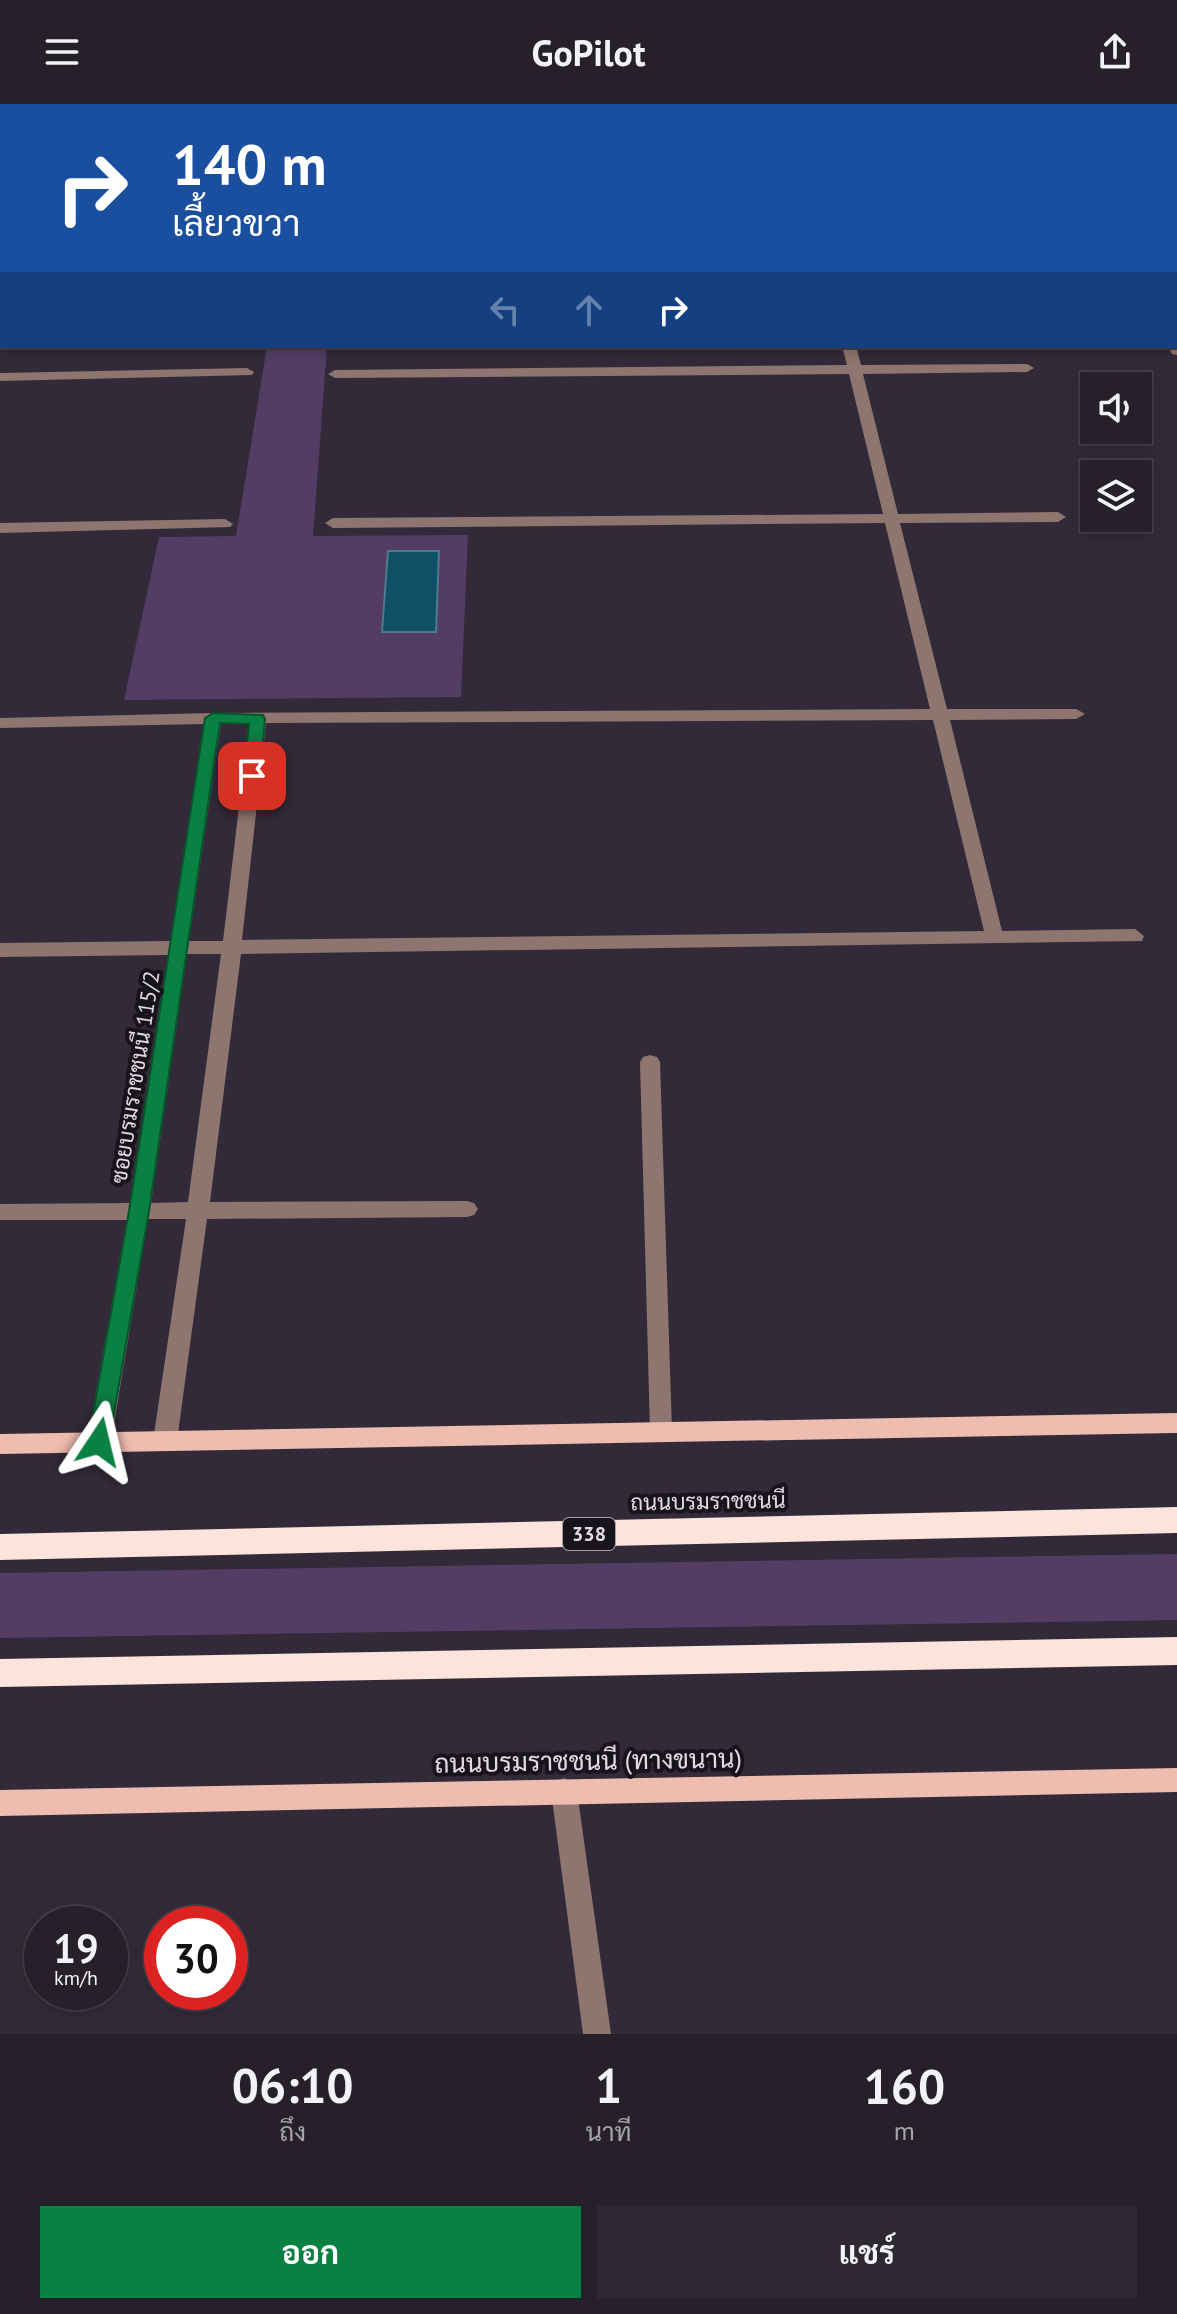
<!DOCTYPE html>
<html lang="th">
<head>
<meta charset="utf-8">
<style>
  :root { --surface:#26202b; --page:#2e2833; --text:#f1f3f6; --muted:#a4a3a9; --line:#423e47; --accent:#0b8043 }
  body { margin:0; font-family:"PT Sans",Sarabun,sans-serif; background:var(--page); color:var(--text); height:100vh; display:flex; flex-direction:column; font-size:30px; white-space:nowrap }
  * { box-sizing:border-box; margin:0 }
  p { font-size:26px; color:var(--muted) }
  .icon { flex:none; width:44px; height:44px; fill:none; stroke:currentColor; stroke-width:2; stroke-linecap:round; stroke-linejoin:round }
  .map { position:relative; height:1930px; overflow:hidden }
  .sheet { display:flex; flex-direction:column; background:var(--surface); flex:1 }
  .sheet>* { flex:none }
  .banner { position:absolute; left:0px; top:0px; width:1178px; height:244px; box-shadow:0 4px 12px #0003,0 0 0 2px var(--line); background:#1a4fa0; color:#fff; overflow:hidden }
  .tools { position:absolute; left:1080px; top:268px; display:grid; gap:16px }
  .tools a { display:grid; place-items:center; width:72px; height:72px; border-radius:0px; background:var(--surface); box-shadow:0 4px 12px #0003,0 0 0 2px var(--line); font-size:40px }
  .speed { position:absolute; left:24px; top:1802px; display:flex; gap:16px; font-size:40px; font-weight:700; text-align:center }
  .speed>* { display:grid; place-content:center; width:104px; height:104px; border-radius:50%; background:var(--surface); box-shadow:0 4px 12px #0003,0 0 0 2px var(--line); line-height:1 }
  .speed small { font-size:20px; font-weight:400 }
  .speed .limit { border:12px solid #d22; background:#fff; color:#111 }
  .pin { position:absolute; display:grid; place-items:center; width:68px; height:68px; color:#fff; margin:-34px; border-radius:16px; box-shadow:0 4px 12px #0006 }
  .me { position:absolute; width:88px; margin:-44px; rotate:10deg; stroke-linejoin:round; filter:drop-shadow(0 0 6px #0008) }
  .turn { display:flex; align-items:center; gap:28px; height:168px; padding:0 40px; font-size:36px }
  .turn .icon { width:104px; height:104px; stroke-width:2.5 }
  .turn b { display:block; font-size:56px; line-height:68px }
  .lanes { display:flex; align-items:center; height:76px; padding:0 40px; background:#0003; justify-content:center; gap:40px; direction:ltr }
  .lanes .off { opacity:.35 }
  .eta { display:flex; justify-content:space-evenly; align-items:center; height:136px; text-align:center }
  .eta b { font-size:48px; font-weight:700; line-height:56px }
  .primary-button { display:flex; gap:16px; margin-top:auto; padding:16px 40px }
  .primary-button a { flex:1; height:92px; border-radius:0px; background:var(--accent); color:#fff; font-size:32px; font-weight:700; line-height:92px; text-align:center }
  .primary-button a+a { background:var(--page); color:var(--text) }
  header { display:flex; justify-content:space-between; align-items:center; height:104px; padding:0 40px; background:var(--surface); font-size:36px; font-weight:700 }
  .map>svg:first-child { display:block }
  .green { fill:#533d64 }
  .water { fill:#105067; stroke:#4f7a8d; stroke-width:2 }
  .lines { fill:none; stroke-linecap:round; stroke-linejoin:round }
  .minor { fill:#8e756f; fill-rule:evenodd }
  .major { fill:#efbdaf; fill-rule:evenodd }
  .highway { fill:#fce3dc; fill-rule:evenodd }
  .route { fill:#0b8043; stroke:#07532c; stroke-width:2 }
  .labels { text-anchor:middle; stroke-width:8; stroke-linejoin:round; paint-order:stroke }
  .shield { fill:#18141b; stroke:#a59fa9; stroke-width:2 }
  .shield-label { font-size:20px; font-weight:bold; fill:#e1dbe6 }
  .street-label { font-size:22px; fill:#e1dbe6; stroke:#18141b }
  .near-street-label { font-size:26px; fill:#e1dbe6; stroke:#18141b }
</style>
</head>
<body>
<header><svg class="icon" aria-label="menu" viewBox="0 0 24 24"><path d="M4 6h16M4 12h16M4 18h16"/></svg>GoPilot<svg class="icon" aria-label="share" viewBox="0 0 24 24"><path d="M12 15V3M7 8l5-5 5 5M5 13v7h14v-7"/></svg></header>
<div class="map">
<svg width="1177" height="1930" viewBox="0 0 1177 1930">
  <rect width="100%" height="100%" fill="#322a39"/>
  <!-- green -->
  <path class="green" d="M173 0H946L945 2Z
    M267 242H327L313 432 468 431 461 593 124 596 159 433 236 432Z
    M1177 1450V1516L0 1534V1469Z"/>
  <!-- water -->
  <path class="water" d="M388 447H439L436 528H382Z"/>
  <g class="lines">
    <!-- minor -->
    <path class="minor" d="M1067 0H1079V2H1067Z
      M0 8H2V16H0Z
      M1176 119H1177V127H1176Z
      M0 137H2V145H0Z
      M1176 238H1177V251L1172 250 1168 242H1176Z
      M842 242H856L861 261 1027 260 1034 264 1027 268 863 270 898 410 1058 408 1066 413 1058 418 900 419 947 605H1076L1085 610 1076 615 950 616 1002 827 1135 825 1144 832 1142 837 241 850 210 1098 467 1097 474 1099 478 1105 474 1111 467 1113 207 1115 177 1337 173 1344 165 1347 157 1344 153 1337 186 1115H148L111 1338 107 1345 99 1348 91 1345 87 1338 127 1116H0V1100L130 1099 168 851 0 853V839L170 837 204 620 0 624V614L213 609 930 605 885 419 333 424 325 419 333 414 883 410 849 270 335 274 328 270 335 266 847 261ZM933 616 984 827 242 836 266 619ZM221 619H249L223 837H189ZM187 850H221L188 1098 151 1099Z
      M247 264 254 268 252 271 0 277V269Z
      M225 415 233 420 230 423 0 429V419Z
      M650 951 657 953 660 958 672 1327 669 1334 661 1337 653 1334 650 1327 640 958 643 953Z
      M564 1674 573 1678 577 1687 611 1930H583L551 1687 555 1678Z"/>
    <!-- major -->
    <path class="major" d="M1177 1309V1329L0 1350V1330Z
      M1177 1664V1688L0 1712V1686Z"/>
    <!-- highway -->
    <path class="highway" d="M1177 1403V1429L0 1456V1430Z
      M1177 1533V1561L0 1583V1555Z"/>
  </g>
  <!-- route -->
  <path class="route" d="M213 609 263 611 265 615 260 672 252 677 244 672 249 620 220 619 149 1107 109 1338 106 1344 99 1347 91 1344 88 1338 129 1107 205 614Z"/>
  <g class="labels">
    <!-- shield labels -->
    <rect class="shield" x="563" y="1414" width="52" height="32" rx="6"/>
    <g class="shield-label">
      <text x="589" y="1437">338</text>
    </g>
    <!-- street labels -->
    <g class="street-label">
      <text transform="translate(135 973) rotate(-81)" y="8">ซอยบรมราชชนนี 115/2</text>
      <text transform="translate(708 1397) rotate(-1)" y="8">ถนนบรมราชชนนี</text>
    </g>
    <!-- near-street labels -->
    <g class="near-street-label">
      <text transform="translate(588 1657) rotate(-1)" y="9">ถนนบรมราชชนนี (ทางขนาน)</text>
    </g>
  </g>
</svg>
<div class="tools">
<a><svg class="icon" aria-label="sound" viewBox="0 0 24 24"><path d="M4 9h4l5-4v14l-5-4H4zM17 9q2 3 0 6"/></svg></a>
<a><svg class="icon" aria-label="layers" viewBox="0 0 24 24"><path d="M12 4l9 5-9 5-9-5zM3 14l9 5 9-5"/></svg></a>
</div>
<div class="speed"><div>19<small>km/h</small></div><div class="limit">30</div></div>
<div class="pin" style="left:252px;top:672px;background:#d93025"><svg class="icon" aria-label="arrive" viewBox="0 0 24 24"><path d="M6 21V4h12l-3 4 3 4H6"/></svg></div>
<svg class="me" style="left:99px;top:1338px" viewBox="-20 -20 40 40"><path d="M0-17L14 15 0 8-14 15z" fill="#0b8043" stroke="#fff" stroke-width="4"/></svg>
<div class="banner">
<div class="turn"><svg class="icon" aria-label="right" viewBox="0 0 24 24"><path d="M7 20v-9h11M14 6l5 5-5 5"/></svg><div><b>140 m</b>เลี้ยวขวา</div></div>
<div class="lanes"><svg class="icon off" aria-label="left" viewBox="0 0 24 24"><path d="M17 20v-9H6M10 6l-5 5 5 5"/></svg><svg class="icon off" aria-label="ahead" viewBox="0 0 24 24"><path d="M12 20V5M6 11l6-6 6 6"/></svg><svg class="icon" aria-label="right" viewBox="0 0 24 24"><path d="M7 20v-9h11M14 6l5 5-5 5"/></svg></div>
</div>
</div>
<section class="sheet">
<div class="eta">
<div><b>06:10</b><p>ถึง</p></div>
<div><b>1</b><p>นาที</p></div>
<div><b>160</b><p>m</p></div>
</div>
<div class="primary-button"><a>ออก</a><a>แชร์</a></div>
</section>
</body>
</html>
